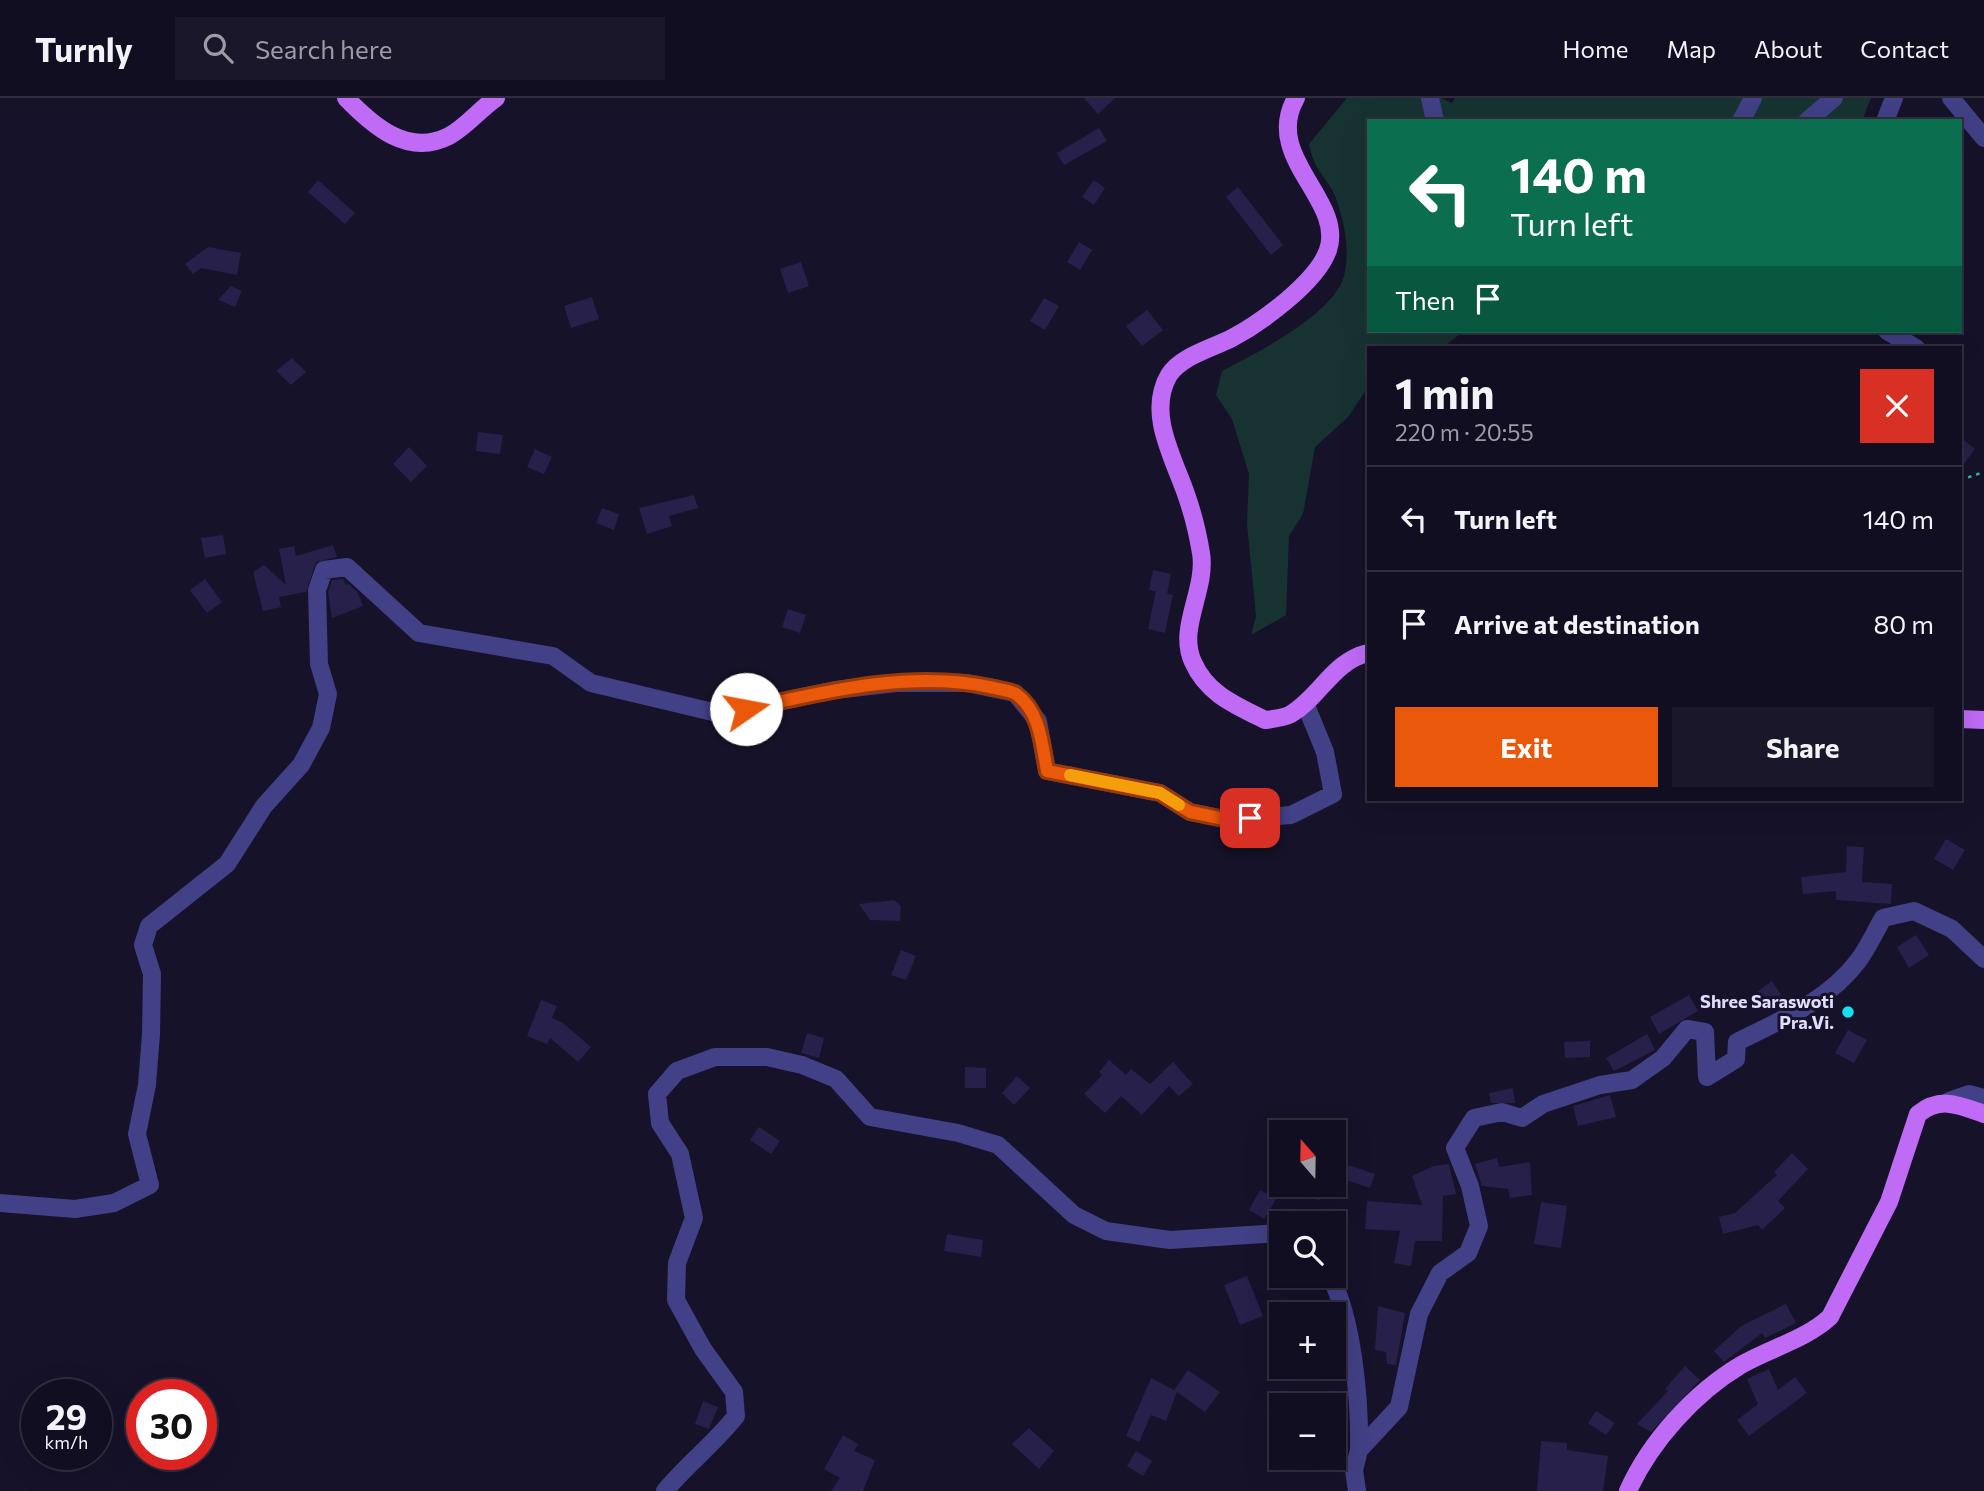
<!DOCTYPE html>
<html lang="en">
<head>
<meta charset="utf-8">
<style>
  :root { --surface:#100e20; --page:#191729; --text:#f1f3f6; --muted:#9c9ca5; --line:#302e3e; --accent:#ea580c }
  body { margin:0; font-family:Commissioner,sans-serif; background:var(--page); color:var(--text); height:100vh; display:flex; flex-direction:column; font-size:26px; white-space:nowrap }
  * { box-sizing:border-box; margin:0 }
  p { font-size:23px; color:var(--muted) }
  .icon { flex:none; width:38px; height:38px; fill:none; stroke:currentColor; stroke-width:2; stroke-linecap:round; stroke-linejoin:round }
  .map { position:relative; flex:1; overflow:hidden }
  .details { position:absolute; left:1367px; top:248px; width:595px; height:455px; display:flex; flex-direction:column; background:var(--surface); border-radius:0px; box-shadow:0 7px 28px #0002,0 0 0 2px var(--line) }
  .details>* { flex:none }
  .top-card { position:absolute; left:1367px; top:21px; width:595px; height:214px; border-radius:0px; box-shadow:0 7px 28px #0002,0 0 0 2px var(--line); background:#0b6e4f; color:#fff; overflow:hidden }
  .needle { width:46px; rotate:340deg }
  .buttons { position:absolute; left:1269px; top:1022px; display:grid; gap:14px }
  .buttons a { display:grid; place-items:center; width:77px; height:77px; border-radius:0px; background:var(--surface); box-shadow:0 7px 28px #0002,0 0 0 2px var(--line); font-size:35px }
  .speed { position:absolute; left:21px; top:1281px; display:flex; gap:14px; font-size:35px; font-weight:700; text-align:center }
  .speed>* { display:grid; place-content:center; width:91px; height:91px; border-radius:50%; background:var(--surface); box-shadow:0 7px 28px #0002,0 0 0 2px var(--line); line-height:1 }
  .speed small { font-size:18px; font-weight:400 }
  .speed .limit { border:10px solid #d22; background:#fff; color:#111 }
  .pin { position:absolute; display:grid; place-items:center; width:60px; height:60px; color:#fff; margin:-30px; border-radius:14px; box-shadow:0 4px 10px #0006 }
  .me { position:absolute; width:77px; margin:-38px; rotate:78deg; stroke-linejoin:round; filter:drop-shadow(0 0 5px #0008) }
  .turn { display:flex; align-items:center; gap:24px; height:147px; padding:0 28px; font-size:32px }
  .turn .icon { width:91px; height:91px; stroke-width:2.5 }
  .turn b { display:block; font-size:49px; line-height:60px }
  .then { display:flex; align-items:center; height:66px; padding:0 28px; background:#0003; gap:14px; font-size:26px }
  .round { display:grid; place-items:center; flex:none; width:74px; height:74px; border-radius:0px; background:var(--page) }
  .head { display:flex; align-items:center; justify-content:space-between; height:119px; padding:0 28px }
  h1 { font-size:42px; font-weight:700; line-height:52px }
  .button { display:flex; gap:14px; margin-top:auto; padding:14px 28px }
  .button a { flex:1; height:80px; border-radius:0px; background:var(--accent); color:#fff; font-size:28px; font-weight:700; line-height:80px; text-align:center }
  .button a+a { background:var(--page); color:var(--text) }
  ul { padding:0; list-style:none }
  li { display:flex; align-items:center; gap:21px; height:105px; padding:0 28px; border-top:2px solid var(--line) }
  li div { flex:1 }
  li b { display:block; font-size:26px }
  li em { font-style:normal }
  header { display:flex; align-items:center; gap:42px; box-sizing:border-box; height:98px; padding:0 35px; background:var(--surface); border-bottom:2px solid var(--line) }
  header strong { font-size:33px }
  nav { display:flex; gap:38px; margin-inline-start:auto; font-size:24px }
  .search { width:490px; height:63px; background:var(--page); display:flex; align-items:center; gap:18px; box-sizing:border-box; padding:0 24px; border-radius:0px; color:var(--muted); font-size:26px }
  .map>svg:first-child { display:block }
  .green { fill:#163332 }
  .building { fill:#27204a }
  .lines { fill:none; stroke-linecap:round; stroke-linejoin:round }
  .path { stroke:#38b6ac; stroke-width:2.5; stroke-dasharray:3.5 5; stroke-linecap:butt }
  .minor { stroke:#424086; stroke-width:18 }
  .major { stroke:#bf6bf6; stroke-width:18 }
  .route-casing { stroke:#983908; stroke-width:18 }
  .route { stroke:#ea580c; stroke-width:12 }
  .slow { stroke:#f59e0b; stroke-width:12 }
  .poi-dot { fill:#15e0f2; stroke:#16122a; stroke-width:2.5 }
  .labels { text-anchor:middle; stroke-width:6; stroke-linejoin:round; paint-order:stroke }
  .poi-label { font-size:18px; font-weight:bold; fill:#e0ddfd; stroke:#16122a; text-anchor:end }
</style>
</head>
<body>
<header>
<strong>Turnly</strong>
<div class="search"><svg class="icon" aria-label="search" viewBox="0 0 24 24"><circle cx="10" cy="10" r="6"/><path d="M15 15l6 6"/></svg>Search here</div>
<nav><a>Home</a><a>Map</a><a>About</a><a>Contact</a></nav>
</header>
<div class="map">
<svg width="1984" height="1393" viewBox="0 0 1984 1393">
  <rect width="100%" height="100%" fill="#16122a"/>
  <!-- green -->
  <path class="green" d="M1347 0H1441L1452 5 1455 0H1871L1862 23H1368V233H1464L1442 250H1368V289L1348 319 1315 349 1303 416 1289 438 1286 517 1251 537 1256 518 1247 426 1249 376 1232 321 1216 297 1222 273C1255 256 1334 216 1344 178 1350 153 1345 127 1337 103 1330 81 1314 75 1309 46Z"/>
  <!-- building -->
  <path class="building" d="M1084 0H1115L1098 16Z
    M1099 30 1107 43 1064 67 1057 55Z
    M318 82 355 115 345 126 308 94Z
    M1094 82 1105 90 1094 107 1082 99Z
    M1238 89 1283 147 1271 157 1226 99Z
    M1079 144 1092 152 1080 172 1067 164Z
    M208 149 241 155 237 177 201 170 193 176 185 166Z
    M801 164 809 188 788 195 780 171Z
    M231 188 242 193 235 209 218 202Z
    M592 199 599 221 571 230 564 208Z
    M1044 200 1059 208 1045 232 1030 223Z
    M1147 212 1163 232 1142 248 1126 228Z
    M292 260 306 274 291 287 276 273Z
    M478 334 503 337 500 356 476 353Z
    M1960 339 1975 351 1960 371Z
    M409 349 427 368 411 384 393 366Z
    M535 351 552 359 544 376 527 369Z
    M694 397 698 410 669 418 672 428 647 436 639 410Z
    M602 410 619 416 614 432 596 425Z
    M223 437 226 456 205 460 201 440Z
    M333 447 337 459 316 464 306 494 279 499 281 509 263 513 253 474 264 467 286 487 279 451 294 448 296 458Z
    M1153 472 1171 476 1167 496 1149 492Z
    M205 481 222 504 207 515 190 492Z
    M343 481 346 487 349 486 358 495 363 508 332 520 328 494 332 482Z
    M1156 493 1173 497 1165 535 1148 531Z
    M788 511 806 517 800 535 782 529Z
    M1946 741 1965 752 1953 772 1934 761Z
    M1847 748 1864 749 1862 784 1892 786 1891 806 1836 802V793L1803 796 1801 779 1846 774Z
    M894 802 901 808 900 823 870 822 859 806Z
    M1916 837 1929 857 1909 870 1897 849Z
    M901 852 916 858 906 882 891 877Z
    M1772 883 1781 897 1766 907 1757 894Z
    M1689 897 1698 913 1659 936 1650 919Z
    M541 902 557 908 552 920 563 925 591 949 578 964 550 940 547 946 527 938Z
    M1848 932 1867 942 1854 965 1835 955Z
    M807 935 824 940 819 960 801 955Z
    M1647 936 1655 952 1614 973 1606 960Z
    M1590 943V959L1565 960 1564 944Z
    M1109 962 1126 977 1131 971 1150 986 1173 964 1193 986 1179 998 1169 988 1142 1017 1121 998 1105 1015 1084 996 1102 977 1099 974Z
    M965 969 986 970V990H965Z
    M1017 978 1030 990 1014 1007 1002 995Z
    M1513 990 1515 1005H1491L1489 995Z
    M1610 997 1616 1019 1578 1028 1573 1008Z
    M759 1029 780 1043 771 1056 750 1042Z
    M1792 1055 1808 1071 1778 1103 1785 1110 1762 1132 1758 1127 1723 1136 1719 1119 1735 1115 1777 1077 1774 1074Z
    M1497 1060 1499 1069 1530 1064 1532 1097 1510 1100 1508 1091 1482 1088 1475 1066Z
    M1345 1066 1375 1076 1370 1090 1340 1080Z
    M1449 1066 1456 1096 1443 1098 1442 1143H1415L1411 1168 1394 1165 1400 1133 1365 1131 1367 1103 1422 1107 1412 1078 1434 1068Z
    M1301 1087H1333L1318 1103Z
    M1260 1092 1276 1101 1264 1121 1249 1112Z
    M1541 1104 1567 1108 1561 1150 1534 1146Z
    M947 1136 983 1142 981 1159 944 1153Z
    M1247 1178 1263 1218 1240 1227 1224 1187Z
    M1786 1206 1796 1225 1765 1240 1762 1235 1724 1264 1714 1253 1741 1228Z
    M1378 1208 1405 1215 1396 1267 1387 1266 1386 1254 1375 1252Z
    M1685 1268 1700 1282 1651 1334 1637 1326 1668 1293 1665 1291Z
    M1769 1271 1778 1292 1795 1279 1807 1295 1749 1338 1737 1322 1758 1306 1747 1281Z
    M1188 1272 1220 1294 1205 1314 1177 1294 1166 1323 1151 1317 1139 1344 1126 1338 1151 1280 1174 1292Z
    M703 1303 718 1309 709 1331 695 1326Z
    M1596 1313 1615 1325 1606 1337 1588 1325Z
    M1029 1330 1054 1353 1039 1371 1012 1346Z
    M843 1337 858 1346 854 1353 875 1362 863 1393H831L840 1380 824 1371Z
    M1541 1343 1567 1345V1352L1608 1358 1603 1393H1537Z
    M1136 1353 1152 1363 1143 1378 1127 1368Z"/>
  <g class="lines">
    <!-- path -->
    <path class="path" d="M1960 382 1984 374"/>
    <!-- minor -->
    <path class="minor" d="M1430 0 1435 23
      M1951 0 1984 40
      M1741 23 1753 0
      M1807 23 1834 0
      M1885 23 1894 0
      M1887 233 1916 250
      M1949 1003 1969 996 1984 1000
      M0 1105 75 1111 114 1105 150 1087 137 1036 147 987 151 936 152 876 143 847 149 828 227 766 264 708 301 667 321 630 328 596 319 566 317 492 324 472 347 469 419 535 553 558 591 585 721 616 835 592 896 585H967L1015 595 1038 623 1047 673 1160 695 1190 714 1229 722 1291 717 1333 696 1325 654 1305 605
      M1330 1178C1353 1221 1360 1303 1359 1352L1399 1309 1419 1216 1440 1175 1468 1155 1479 1128 1470 1088 1455 1050 1474 1020 1502 1014 1522 1020 1543 1006 1600 987 1632 982 1663 960 1687 931 1705 934 1707 979 1736 961 1737 944C1781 922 1828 903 1858 863 1868 850 1875 834 1883 820L1914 813 1952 831 1984 861
      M665 1393C687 1366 715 1345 736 1318L734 1294 703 1251 676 1202 677 1165 694 1120 680 1056 660 1025 657 996 677 973 715 959H767L802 967 836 981 870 1019 958 1035 998 1047 1074 1117 1106 1133 1170 1142 1281 1135
      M1357 1393 1354 1372 1359 1352"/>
    <!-- major -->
    <path class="major" d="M346 0C373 28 408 59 449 38 466 29 480 11 496 0
      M1296 0C1262 59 1345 102 1328 152 1317 184 1262 224 1232 240 1213 250 1181 258 1169 277 1146 316 1175 362 1187 399 1193 416 1198 437 1201 455 1207 492 1177 530 1193 564 1207 596 1235 607 1265 622 1273 621 1284 620 1291 616 1320 599 1333 563 1368 555
      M1960 621 1984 622
      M1628 1393C1650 1344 1694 1295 1741 1267 1770 1250 1805 1242 1830 1219L1889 1104 1918 1016C1941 998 1959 1007 1984 1016"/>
  </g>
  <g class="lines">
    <!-- route casing -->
    <g class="route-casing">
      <path id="route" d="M746 611C824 594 910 572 990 589 997 591 1010 592 1016 596 1040 613 1042 646 1047 673L1160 695 1190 714 1229 722 1250 720"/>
    </g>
    <!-- route -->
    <use href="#route" class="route"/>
    <!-- slow -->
    <path class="slow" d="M1070 677 1160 695 1179 707"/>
  </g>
  <!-- markers -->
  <circle class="poi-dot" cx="1848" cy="914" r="7"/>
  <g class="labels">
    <!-- poi labels -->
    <g class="poi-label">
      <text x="1834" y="910">Shree Saraswoti<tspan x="1834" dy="21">Pra.Vi.</tspan></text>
    </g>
  </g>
</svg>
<div class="buttons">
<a><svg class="needle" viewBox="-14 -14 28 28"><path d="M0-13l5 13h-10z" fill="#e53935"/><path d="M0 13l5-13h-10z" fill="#9c9ca5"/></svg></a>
<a><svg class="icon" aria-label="search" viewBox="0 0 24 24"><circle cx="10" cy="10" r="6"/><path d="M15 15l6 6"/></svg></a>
<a>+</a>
<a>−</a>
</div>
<div class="speed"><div>29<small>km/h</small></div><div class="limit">30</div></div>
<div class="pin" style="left:1250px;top:720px;background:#d93025"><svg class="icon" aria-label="arrive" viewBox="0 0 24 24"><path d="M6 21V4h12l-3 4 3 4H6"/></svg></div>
<svg class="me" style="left:746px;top:611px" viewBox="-20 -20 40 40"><circle r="19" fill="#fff"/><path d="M0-13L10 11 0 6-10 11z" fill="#ea580c"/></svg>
<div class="top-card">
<div class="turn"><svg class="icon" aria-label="left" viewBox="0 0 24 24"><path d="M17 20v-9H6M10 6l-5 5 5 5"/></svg><div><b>140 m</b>Turn left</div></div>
<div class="then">Then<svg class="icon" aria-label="arrive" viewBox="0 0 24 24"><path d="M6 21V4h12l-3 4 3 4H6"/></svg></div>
</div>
<section class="details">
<div class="head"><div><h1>1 min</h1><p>220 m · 20:55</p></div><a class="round" style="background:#d93025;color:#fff"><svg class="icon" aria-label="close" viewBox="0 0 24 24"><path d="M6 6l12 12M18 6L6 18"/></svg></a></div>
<ul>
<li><svg class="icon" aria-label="left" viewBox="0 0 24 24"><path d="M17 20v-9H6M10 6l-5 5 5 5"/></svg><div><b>Turn left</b></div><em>140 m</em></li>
<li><svg class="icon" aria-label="arrive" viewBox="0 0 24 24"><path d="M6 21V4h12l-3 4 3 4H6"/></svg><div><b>Arrive at destination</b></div><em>80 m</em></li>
</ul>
<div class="button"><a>Exit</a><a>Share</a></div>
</section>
</div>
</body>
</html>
